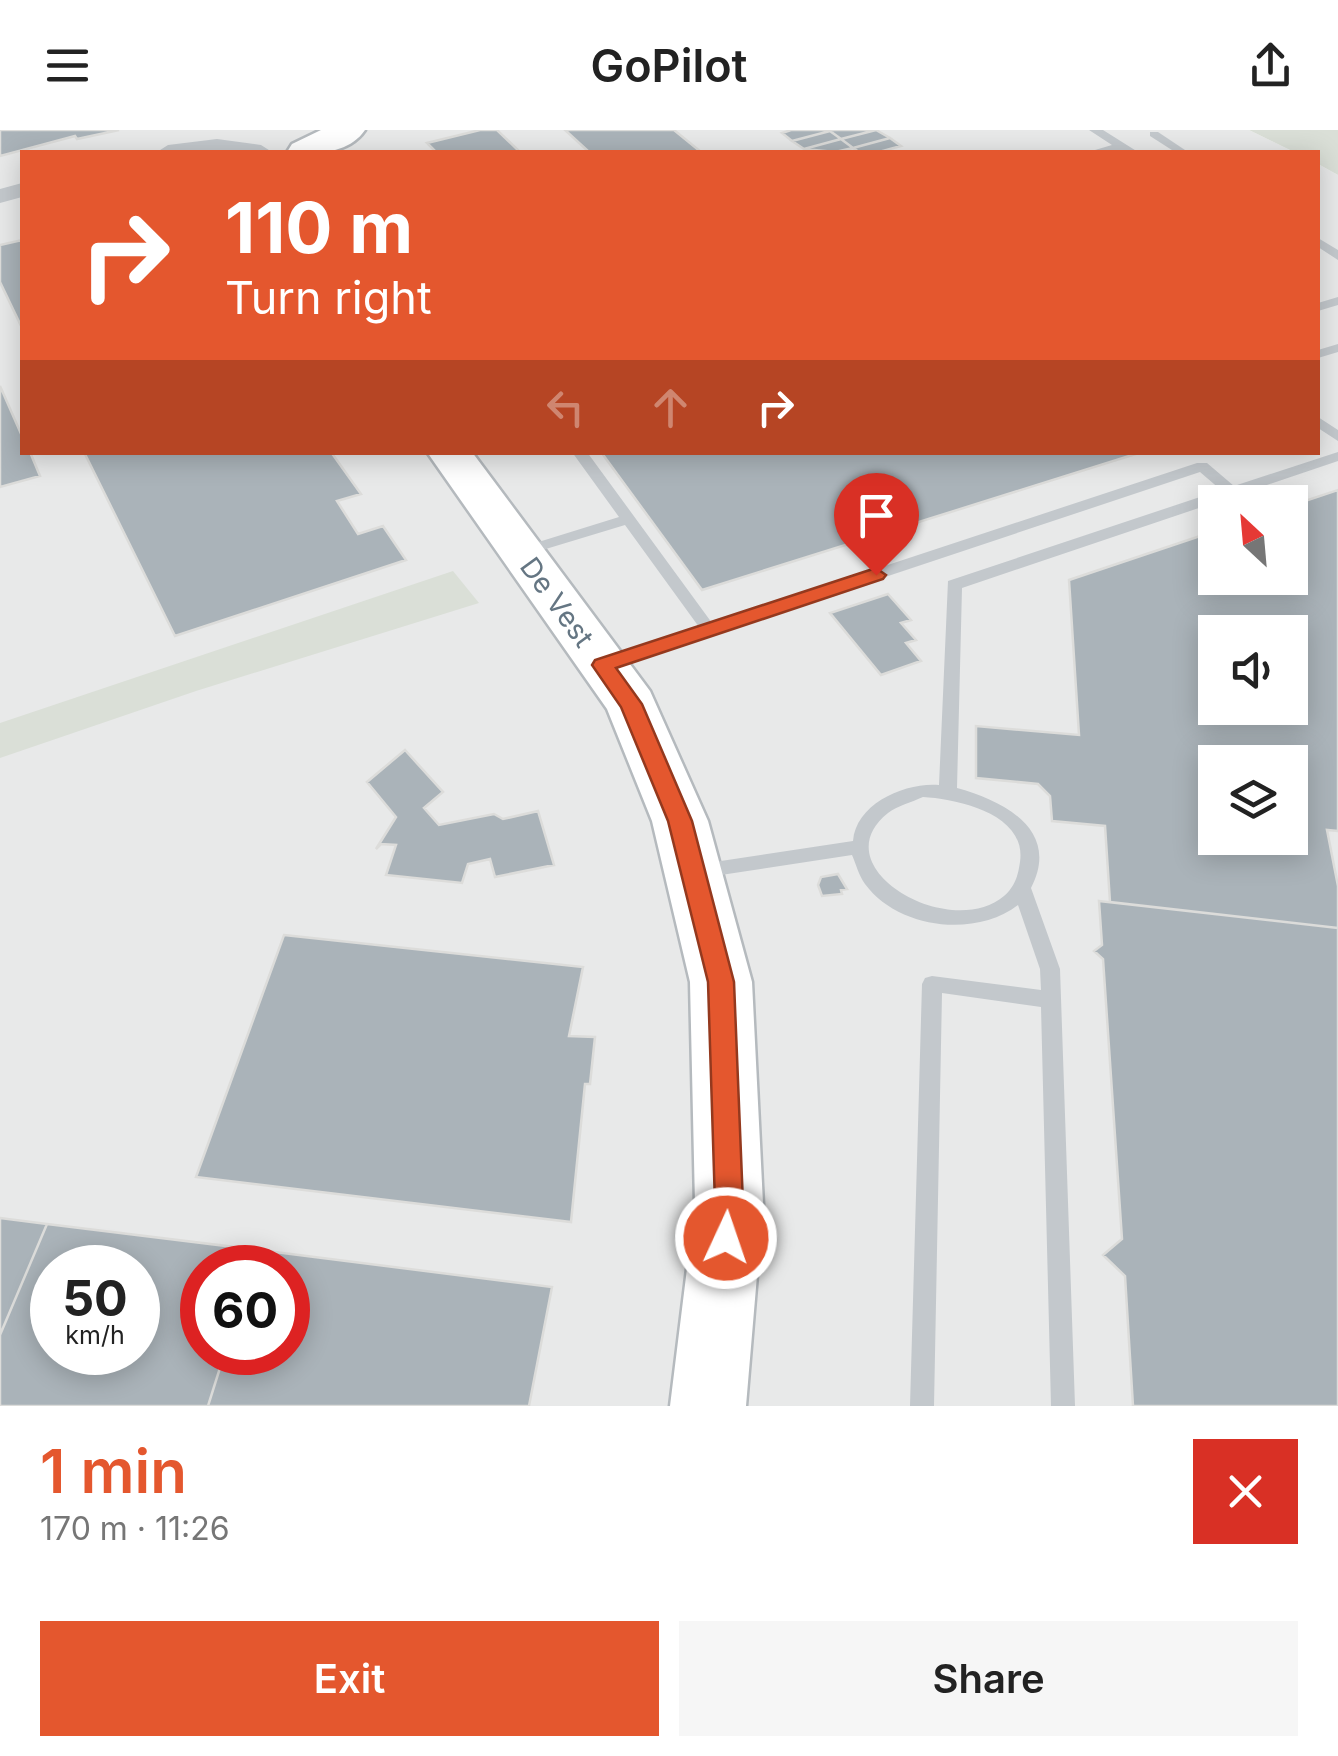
<!DOCTYPE html>
<html lang="en">
<head>
<meta charset="utf-8">
<style>
  :root { --surface:#fff; --page:#f6f6f6; --text:#222; --muted:#767676; --accent:#e4572e }
  body { margin:0; font-family:Inter,sans-serif; background:var(--page); color:var(--text); height:100vh; display:flex; flex-direction:column; font-size:38px; white-space:nowrap }
  * { box-sizing:border-box; margin:0 }
  p { font-size:32px; color:var(--muted) }
  .icon { flex:none; width:55px; height:55px; fill:none; stroke:currentColor; stroke-width:2; stroke-linecap:round; stroke-linejoin:round }
  .map { position:relative; height:1276px; overflow:hidden }
  .side { display:flex; flex-direction:column; background:var(--surface); flex:1 }
  .side>* { flex:none }
  .hud { position:absolute; left:20px; top:20px; width:1300px; height:305px; border-radius:0px; box-shadow:0 5px 25px #0003; background:#e4572e; color:#fff; overflow:hidden }
  .needle { width:65px; rotate:334deg }
  .fabs { position:absolute; left:1198px; top:355px; display:grid; gap:20px }
  .fabs a { display:grid; place-items:center; width:110px; height:110px; border-radius:0px; background:var(--surface); box-shadow:0 5px 25px #0003; font-size:50px }
  .speed { position:absolute; left:30px; top:1115px; display:flex; gap:20px; font-size:50px; font-weight:700; text-align:center }
  .speed>* { display:grid; place-content:center; width:130px; height:130px; border-radius:50%; background:var(--surface); box-shadow:0 5px 25px #0003; line-height:1 }
  .speed small { font-size:25px; font-weight:400 }
  .speed .limit { border:15px solid #d22; background:#fff; color:#111 }
  .pin { position:absolute; display:grid; place-items:center; width:85px; height:85px; color:#fff; margin:-102px -42px; border-radius:50% 50% 50% 0; rotate:-45deg; box-shadow:0 0 10px #0007 }
  .pin .icon { rotate:45deg }
  .me { position:absolute; width:110px; margin:-55px; rotate:3deg; stroke-linejoin:round; filter:drop-shadow(0 0 8px #0008) }
  .turn { display:flex; align-items:center; gap:35px; height:210px; padding:0 40px; font-size:45px }
  .turn .icon { width:130px; height:130px; stroke-width:2.5 }
  .turn b { display:block; font-size:70px; line-height:85px }
  .lanes { display:flex; align-items:center; height:95px; padding:0 40px; background:#0003; justify-content:center; gap:50px; direction:ltr }
  .lanes .off { opacity:.35 }
  .round { display:grid; place-items:center; flex:none; width:105px; height:105px; border-radius:0px; background:var(--page) }
  .headline { display:flex; align-items:center; justify-content:space-between; height:170px; padding:0 40px }
  h1 { font-size:60px; font-weight:600; line-height:75px; color:var(--accent) }
  .cta { display:flex; gap:20px; margin-top:auto; padding:20px 40px }
  .cta a { flex:1; height:115px; border-radius:0px; background:var(--accent); color:#fff; font-size:40px; font-weight:600; line-height:115px; text-align:center }
  .cta a+a { background:var(--page); color:var(--text) }
  header { display:flex; justify-content:space-between; align-items:center; height:130px; padding:0 40px; background:var(--surface); font-size:45px; font-weight:600 }
  .map>svg:first-child { display:block }
  .built { fill:#e8e9e9; fill-rule:evenodd }
  .green { fill:#dadfd7 }
  .building { fill:#aab3b9; stroke:#dcdcda; stroke-width:2.5; fill-rule:evenodd }
  .lines { fill:none; stroke-linecap:round; stroke-linejoin:round }
  .primary-casing { stroke:#b5babe; stroke-width:5 }
  .lane { fill:#c3c8cc; fill-rule:evenodd }
  .street { fill:#c3c8cc; fill-rule:evenodd }
  .primary { fill:#fff; fill-rule:evenodd }
  .route { fill:#e4572e; stroke:#94391e; stroke-width:2.5 }
  .labels { text-anchor:middle; stroke-width:10; stroke-linejoin:round; paint-order:stroke }
  .street-label { font-size:28px; fill:#657683; stroke:#fff }
</style>
</head>
<body>
<header><svg class="icon" aria-label="menu" viewBox="0 0 24 24"><path d="M4 6h16M4 12h16M4 18h16"/></svg>GoPilot<svg class="icon" aria-label="share" viewBox="0 0 24 24"><path d="M12 15V3M7 8l5-5 5 5M5 13v7h14v-7"/></svg></header>
<div class="map">
<svg width="1338" height="1276" viewBox="0 0 1338 1276">
  <rect width="100%" height="100%" fill="#fafaf8"/>
  <!-- built -->
  <path class="built" d="M0 0H1249L1294 22H22V322H1318V34L1338 45V1276H0ZM1215 372H1290V448H1215ZM1215 502H1290V578H1215ZM1215 632H1290V708H1215ZM52 1138H138V1222H52ZM202 1138H288V1222H202Z"/>
  <!-- green -->
  <path class="green" d="M1249 0H1338V45L1318 34V22H1294Z
    M453 441 479 473 196 561 0 628V593Z"/>
  <!-- building -->
  <path class="building" d="M0 0H119L77 9 75 6 0 26Z
    M480 0H497L520 22H430L435 21 427 13Z
    M565 0H674L701 22H589Z
    M791 0H828L830 1 792 11 782 3Z
    M834 0H876L841 9 830 1Z
    M876 0 890 8 853 18 841 9Z
    M830 1 841 9 804 19 792 11Z
    M890 8 901 16 879 22H859L853 18Z
    M841 9 853 18 835 22 804 19Z
    M22 110V198L0 152V115Z
    M0 256 22 306V322H30L40 346 0 357Z
    M84 322H331L361 364 337 371 358 404 383 396 406 430 175 506Z
    M601 322H1142L702 460Z
    M1338 360V701L1327 700 1338 756V798L1110 772 1105 696 1052 691 1050 666 1038 654 976 648V596L1079 605 1069 450 1215 401V448H1290V376ZM1215 502H1290V578H1215ZM1215 632H1290V708H1215Z
    M888 464 911 490 901 493 916 510 906 513 921 531 881 545 830 483Z
    M405 620 443 662 424 678 439 695 494 684 503 689 538 681 554 735 495 747 490 729 468 734 462 753 386 745 396 715 381 714 376 719 396 687 367 652Z
    M838 744 847 759 841 760 842 764 822 766 818 755 821 747Z
    M1099 771 1338 798V1276H1133L1125 1146 1103 1125 1122 1109 1103 829 1094 821 1102 815Z
    M284 805 583 837 569 906 595 907 590 954H585L571 1092 196 1047Z
    M0 1088 47 1094 0 1205Z
    M47 1094 259 1120 253 1138H202V1222H225L208 1276H0V1205ZM52 1138H138V1222H52Z
    M259 1120 552 1157 529 1276H208L225 1222H288V1138H253Z"/>
  <g class="lines">
    <!-- primary casing -->
    <g class="primary-casing">
      <path id="primary" d="M321 0H365C348 25 314 24 287 22L292 14Z
        M427 322H472L650 561 708 691 752 852 763 1074 746 1276H670L695 1074 690 852 652 691 607 579Z"/>
    </g>
    <!-- lane -->
    <path class="lane" d="M1089 0H1103L1138 22 1120 20 1094 22 1095 20 1112 15Z
      M1150 2H1158L1188 22H1175L1150 6Z
      M1318 108 1338 120V130L1318 117Z
      M1338 167V175L1318 181V173Z
      M1338 214V222L1318 228V220Z
      M1318 287 1338 300V311L1318 298Z
      M572 322H587L712 493 1197 333H1207L1234 356 1338 322V331L962 458 957 658C1004 671 1061 700 1031 758L1060 839 1075 1276H1051L1041 877 942 863 934 1276H910L922 854 925 848 932 846 1041 860 1040 839 1018 775C975 808 898 799 865 754 859 746 856 734 852 725L701 748 694 746 692 741 694 736 701 734 853 711C856 673 906 652 939 655L948 451 1221 360 1200 342 603 541 595 535 597 531 699 497 625 395 526 425H516L513 422 516 419 619 387ZM923 667C958 669 1027 684 1020 732 1018 746 1015 756 1004 766 949 812 820 737 888 683 897 676 912 672 923 667Z"/>
    <!-- street -->
    <path class="street" d="M217 9 261 15 272 22H157L168 15Z
      M22 53V67L0 73V59Z"/>
    <!-- primary -->
    <use href="#primary" class="primary"/>
  </g>
  <!-- route -->
  <path class="route" d="M876 438 886 445 883 449 616 538 642 574 692 691 734 852 743 1074 736 1117 726 1121 715 1117 711 1108 715 1074 708 852 668 691 621 577 592 535 595 530Z"/>
  <g class="labels">
    <!-- street labels -->
    <g class="street-label">
      <text transform="translate(557 472) rotate(54)" y="10">De Vest</text>
    </g>
  </g>
</svg>
<div class="fabs">
<a><svg class="needle" viewBox="-14 -14 28 28"><path d="M0-13l5 13h-10z" fill="#e53935"/><path d="M0 13l5-13h-10z" fill="#767676"/></svg></a>
<a><svg class="icon" aria-label="sound" viewBox="0 0 24 24"><path d="M4 9h4l5-4v14l-5-4H4zM17 9q2 3 0 6"/></svg></a>
<a><svg class="icon" aria-label="layers" viewBox="0 0 24 24"><path d="M12 4l9 5-9 5-9-5zM3 14l9 5 9-5"/></svg></a>
</div>
<div class="speed"><div>50<small>km/h</small></div><div class="limit">60</div></div>
<div class="pin" style="left:876px;top:445px;background:#d93025"><svg class="icon" aria-label="arrive" viewBox="0 0 24 24"><path d="M6 21V4h12l-3 4 3 4H6"/></svg></div>
<svg class="me" style="left:726px;top:1108px" viewBox="-20 -20 40 40"><circle r="17" fill="#e4572e" stroke="#fff" stroke-width="3"/><path d="M0-11L8 9 0 5-8 9z" fill="#fff"/></svg>
<div class="hud">
<div class="turn"><svg class="icon" aria-label="right" viewBox="0 0 24 24"><path d="M7 20v-9h11M14 6l5 5-5 5"/></svg><div><b>110 m</b>Turn right</div></div>
<div class="lanes"><svg class="icon off" aria-label="left" viewBox="0 0 24 24"><path d="M17 20v-9H6M10 6l-5 5 5 5"/></svg><svg class="icon off" aria-label="ahead" viewBox="0 0 24 24"><path d="M12 20V5M6 11l6-6 6 6"/></svg><svg class="icon" aria-label="right" viewBox="0 0 24 24"><path d="M7 20v-9h11M14 6l5 5-5 5"/></svg></div>
</div>
</div>
<section class="side">
<div class="headline"><div><h1>1 min</h1><p>170 m · 11:26</p></div><a class="round" style="background:#d93025;color:#fff"><svg class="icon" aria-label="close" viewBox="0 0 24 24"><path d="M6 6l12 12M18 6L6 18"/></svg></a></div>
<div class="cta"><a>Exit</a><a>Share</a></div>
</section>
</body>
</html>
